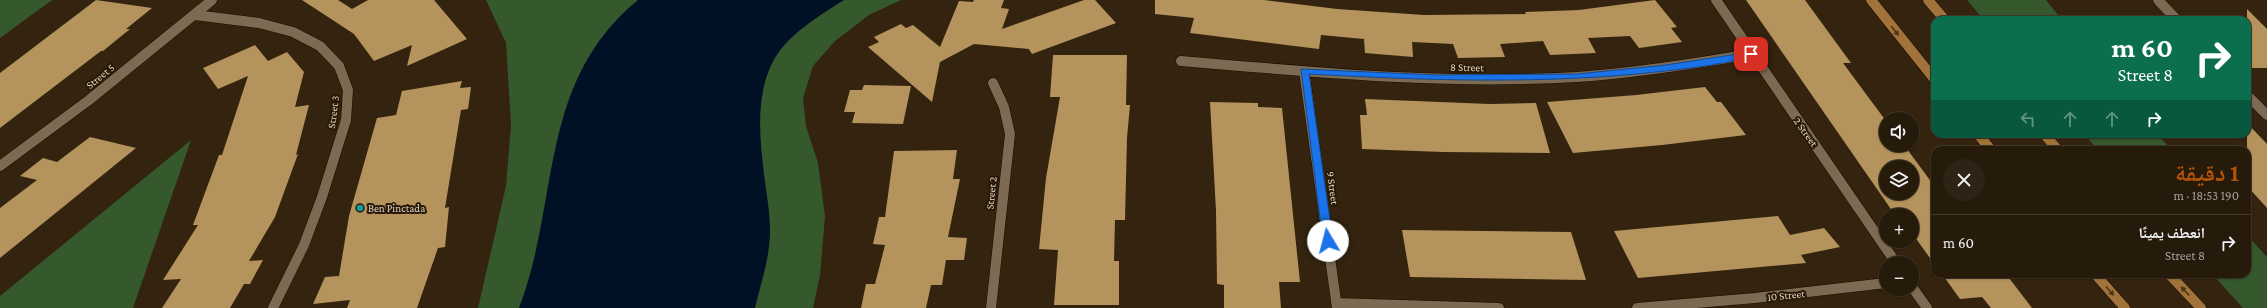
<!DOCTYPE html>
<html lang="ar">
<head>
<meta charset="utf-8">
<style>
  :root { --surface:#261a0b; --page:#2e2314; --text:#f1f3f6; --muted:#a4a19d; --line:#42382c; --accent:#b45309 }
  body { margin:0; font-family:"Crimson Pro","Noto Naskh Arabic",serif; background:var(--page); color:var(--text); direction:rtl; height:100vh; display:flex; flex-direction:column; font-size:15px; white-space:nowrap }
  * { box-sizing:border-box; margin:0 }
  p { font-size:13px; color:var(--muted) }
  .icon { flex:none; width:22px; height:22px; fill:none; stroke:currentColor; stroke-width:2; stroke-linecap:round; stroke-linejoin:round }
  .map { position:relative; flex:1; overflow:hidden; direction:ltr }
  .panel { position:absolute; left:1931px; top:146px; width:320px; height:132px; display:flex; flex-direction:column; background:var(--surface); border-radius:12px; box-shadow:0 1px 3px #0004,0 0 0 1px var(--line); direction:rtl }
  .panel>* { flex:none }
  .hud { position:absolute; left:1931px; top:16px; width:320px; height:122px; border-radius:12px; box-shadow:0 1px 3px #0004,0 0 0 1px var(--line); direction:rtl; background:#0b6e4f; color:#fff; overflow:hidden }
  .controls { position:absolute; left:1879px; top:112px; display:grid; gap:8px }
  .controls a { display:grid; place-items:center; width:40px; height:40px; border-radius:50%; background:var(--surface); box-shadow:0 1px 3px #0004,0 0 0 1px var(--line); font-size:20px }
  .pin { position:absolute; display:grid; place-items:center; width:34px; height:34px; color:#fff; margin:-17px; border-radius:8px; box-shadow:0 2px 6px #0006 }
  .me { position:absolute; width:44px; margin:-22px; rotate:352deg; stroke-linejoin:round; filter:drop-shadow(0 0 3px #0008) }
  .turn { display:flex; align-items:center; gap:14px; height:84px; padding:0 12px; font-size:18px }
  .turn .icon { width:52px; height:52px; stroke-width:2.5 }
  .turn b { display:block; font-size:28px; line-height:34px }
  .lanes { display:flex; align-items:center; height:38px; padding:0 12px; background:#0003; justify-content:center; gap:20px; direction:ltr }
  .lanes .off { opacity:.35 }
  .round { display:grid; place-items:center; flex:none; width:42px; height:42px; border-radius:21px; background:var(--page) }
  .head { display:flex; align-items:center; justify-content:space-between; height:68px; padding:0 12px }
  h1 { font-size:24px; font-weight:700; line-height:30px; color:var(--accent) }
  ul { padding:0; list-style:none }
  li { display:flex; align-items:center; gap:12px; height:56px; padding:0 12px; border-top:1px solid var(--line) }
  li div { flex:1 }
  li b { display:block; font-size:15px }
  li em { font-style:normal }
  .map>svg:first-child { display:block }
  .green { fill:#35582d }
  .water { fill:#001025 }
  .building { fill:#b4935c; fill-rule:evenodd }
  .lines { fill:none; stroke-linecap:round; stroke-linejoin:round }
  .street-casing { stroke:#1a0c00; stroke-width:11 }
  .secondary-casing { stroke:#1a0c00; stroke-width:11 }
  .street { stroke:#7c6a53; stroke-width:10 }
  .secondary { stroke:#a1733a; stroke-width:10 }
  .oneway { fill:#4d3515 }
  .route { fill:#1a73e8; stroke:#114b97 }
  .culture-dot { fill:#0f9aa8; stroke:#291a05; stroke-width:1.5 }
  .labels { text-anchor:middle; stroke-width:4; stroke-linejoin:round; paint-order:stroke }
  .street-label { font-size:11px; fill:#dcd2c5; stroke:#291a05 }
  .poi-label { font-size:11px; fill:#dcd2c5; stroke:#291a05; text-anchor:start }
</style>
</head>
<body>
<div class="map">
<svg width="2267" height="308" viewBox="0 0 2267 308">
  <rect width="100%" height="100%" fill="#33230f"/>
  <!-- green -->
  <path class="green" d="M0 0H52L0 38Z
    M486 0H901L869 15 835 41 813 66 803 98 806 126 818 163 825 216 820 275 813 308H478L506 186 511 125 506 43Z
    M1967 0H2046L2062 20H1984Z
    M2084 134H2158L2171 150H2098Z
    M191 140 133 308H0V296Z
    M2247 235 2267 257V308H2243L2212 274H2247Z"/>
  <!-- water -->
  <path class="water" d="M638 0H844C825 12 804 25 788 41 756 73 758 123 763 165 765 187 770 208 770 231 770 257 761 283 755 308H519C561 199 537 83 638 0Z"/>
  <!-- building -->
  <path class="building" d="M96 0 152 8 126 29H130L103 51H101L0 128V73Z
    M302 0H338L352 9 368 0H434L467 39 407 66 412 45 374 61 354 34Z
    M974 0H1004L1001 8 1009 9 1002 29 1084 0H1095L1116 23 1032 54 1029 49 974 44 940 62 932 102 868 47 879 42 874 37 901 24 906 28 913 25 940 47 959 1 973 2Z
    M1155 0H1264L1337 9 1424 15 1526 14 1525 12 1579 10 1655 0 1677 27 1671 28 1682 42 1639 48 1630 36 1588 38 1596 53 1550 55 1543 41 1529 42 1500 44 1505 57 1458 58 1453 44 1412 42 1413 57 1365 53 1364 39 1321 35 1319 49 1190 33 1194 18 1155 14Z
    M1746 0H1805L1851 63H1843L1886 121V145H1904L1935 187V265L1912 233V215H1895ZM1886 167H1912V193H1886Z
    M2247 9 2267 29V68H2247Z
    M255 45 268 61 287 52 304 72 295 107 309 105 296 155 298 154 275 217 249 261 263 260 250 284H244L230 308H162L181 279 163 280 198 225H193L219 155H222L248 76 218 89 203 68Z
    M1053 55H1127L1126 105H1130L1127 138 1125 220H1115L1114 261H1119V305H1054L1058 250 1039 249 1046 178 1060 97H1050Z
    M462 81 460 88 471 87 468 109 461 110 445 208 449 207 445 247 438 248 417 308H347L350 300 313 304 325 277 339 276 349 216 377 118 396 115 402 91Z
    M864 85 911 86 903 124 852 123 855 112H844L850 90H862Z
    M1705 87 1717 102H1721L1746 135 1662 145 1573 153 1547 102 1636 95Z
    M1365 99 1490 104 1536 103 1550 153 1443 152 1362 149 1360 115H1367Z
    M1210 102 1258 103V107L1282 108 1300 282H1279L1281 308H1224V285L1217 284 1216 211Z
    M2247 123 2267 144V208L2247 186Z
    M90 137 136 148 0 258V208L37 180 20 176 43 158 57 162Z
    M957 150 953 179H960L948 237 967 238 964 260H946L942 285H931L926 308H861L866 284H875L885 245 873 244 879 217H885L894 151Z
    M1778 216 1790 235 1824 228 1840 247 1801 255 1806 263 1638 278 1614 231Z
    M1402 230 1571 232 1586 280 1410 277Z
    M1942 274H2006L2032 308H1991L1982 297 1960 299Z"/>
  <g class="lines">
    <!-- street casing -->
    <g class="street-casing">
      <path id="street" d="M1716 0 1896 263
        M2158 0 2177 20
        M195 15 259 23 293 32 320 46 339 66 348 90 346 120 322 197 304 245 273 308
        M1181 61C1313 72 1445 85 1577 77 1635 73 1693 64 1751 54
        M1304 71 1337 308
        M2247 95 2267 115
        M0 166 89 100 212 0
        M1912 287 1927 308
        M1336 303 1499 308
        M991 308 1010 134 1004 107 993 83
        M1637 308 1755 298 1886 283"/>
    </g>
    <!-- secondary casing -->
    <g class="secondary-casing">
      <path id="secondary" d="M1871 0 1935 80
        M1928 0 1945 20
        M1978 134 1991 150
        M2044 134 2058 150
        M2095 274 2125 308
        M2169 274 2201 308"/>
    </g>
    <!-- street -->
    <use href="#street" class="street"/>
    <!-- secondary -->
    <use href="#secondary" class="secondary"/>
  </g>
  <!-- one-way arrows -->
  <defs><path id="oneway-solid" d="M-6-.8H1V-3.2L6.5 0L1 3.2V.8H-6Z"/></defs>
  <g class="oneway">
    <use href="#oneway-solid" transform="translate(1895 31) rotate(51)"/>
    <use href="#oneway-solid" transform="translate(2110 291) rotate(49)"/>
    <use href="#oneway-solid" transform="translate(2185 291) rotate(-133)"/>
  </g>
  <!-- route -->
  <path class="route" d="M1751 52 1755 54 1754 56C1717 66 1675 70 1637 74 1527 84 1419 80 1309 74L1333 241 1328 244 1323 241 1301 69 1438 75 1577 74 1666 65Z"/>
  <!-- markers -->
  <circle class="culture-dot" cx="360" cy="208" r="4"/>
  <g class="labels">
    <!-- street labels -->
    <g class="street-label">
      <text transform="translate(1467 67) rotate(1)" y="4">8 Street</text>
      <text transform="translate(100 76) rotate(-39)" y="4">Street 5</text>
      <text transform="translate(333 112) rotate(-82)" y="4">Street 3</text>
      <text transform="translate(1806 132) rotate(54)" y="4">2 Street</text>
      <text transform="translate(1333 188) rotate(82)" y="4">9 Street</text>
      <text transform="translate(991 193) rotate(-84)" y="4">Street 2</text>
      <text transform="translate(1786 295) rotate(-6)" y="4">10 Street</text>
    </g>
    <!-- poi labels -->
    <g class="poi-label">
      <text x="368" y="212">Ben Pinctada</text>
    </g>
  </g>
</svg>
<div class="controls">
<a><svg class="icon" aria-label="sound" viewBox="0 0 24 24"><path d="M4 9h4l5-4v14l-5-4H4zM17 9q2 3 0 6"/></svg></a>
<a><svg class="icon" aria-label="layers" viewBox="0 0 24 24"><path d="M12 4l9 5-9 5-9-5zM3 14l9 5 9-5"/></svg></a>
<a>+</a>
<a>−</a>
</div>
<div class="pin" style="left:1751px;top:54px;background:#d93025"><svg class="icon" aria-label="arrive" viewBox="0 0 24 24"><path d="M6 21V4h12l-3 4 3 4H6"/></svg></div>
<svg class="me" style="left:1328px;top:241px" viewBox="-20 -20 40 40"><circle r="19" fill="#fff"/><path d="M0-13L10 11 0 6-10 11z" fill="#1a73e8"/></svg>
<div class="hud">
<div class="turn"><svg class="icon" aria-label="right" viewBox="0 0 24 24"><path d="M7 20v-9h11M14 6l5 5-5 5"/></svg><div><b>60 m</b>8 Street</div></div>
<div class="lanes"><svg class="icon off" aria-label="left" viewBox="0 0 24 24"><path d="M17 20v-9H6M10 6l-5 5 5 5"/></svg><svg class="icon off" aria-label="ahead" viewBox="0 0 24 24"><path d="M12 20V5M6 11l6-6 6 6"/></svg><svg class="icon off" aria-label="ahead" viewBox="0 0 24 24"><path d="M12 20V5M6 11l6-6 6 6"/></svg><svg class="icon" aria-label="right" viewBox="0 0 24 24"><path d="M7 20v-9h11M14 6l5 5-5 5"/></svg></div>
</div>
<section class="panel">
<div class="head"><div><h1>1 دقيقة</h1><p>190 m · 18:53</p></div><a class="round"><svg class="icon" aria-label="close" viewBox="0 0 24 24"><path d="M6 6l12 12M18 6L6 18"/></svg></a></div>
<ul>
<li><svg class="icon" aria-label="right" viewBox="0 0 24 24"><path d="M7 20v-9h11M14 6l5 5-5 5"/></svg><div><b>انعطف يمينًا</b><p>8 Street</p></div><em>60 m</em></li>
</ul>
</section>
</div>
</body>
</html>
